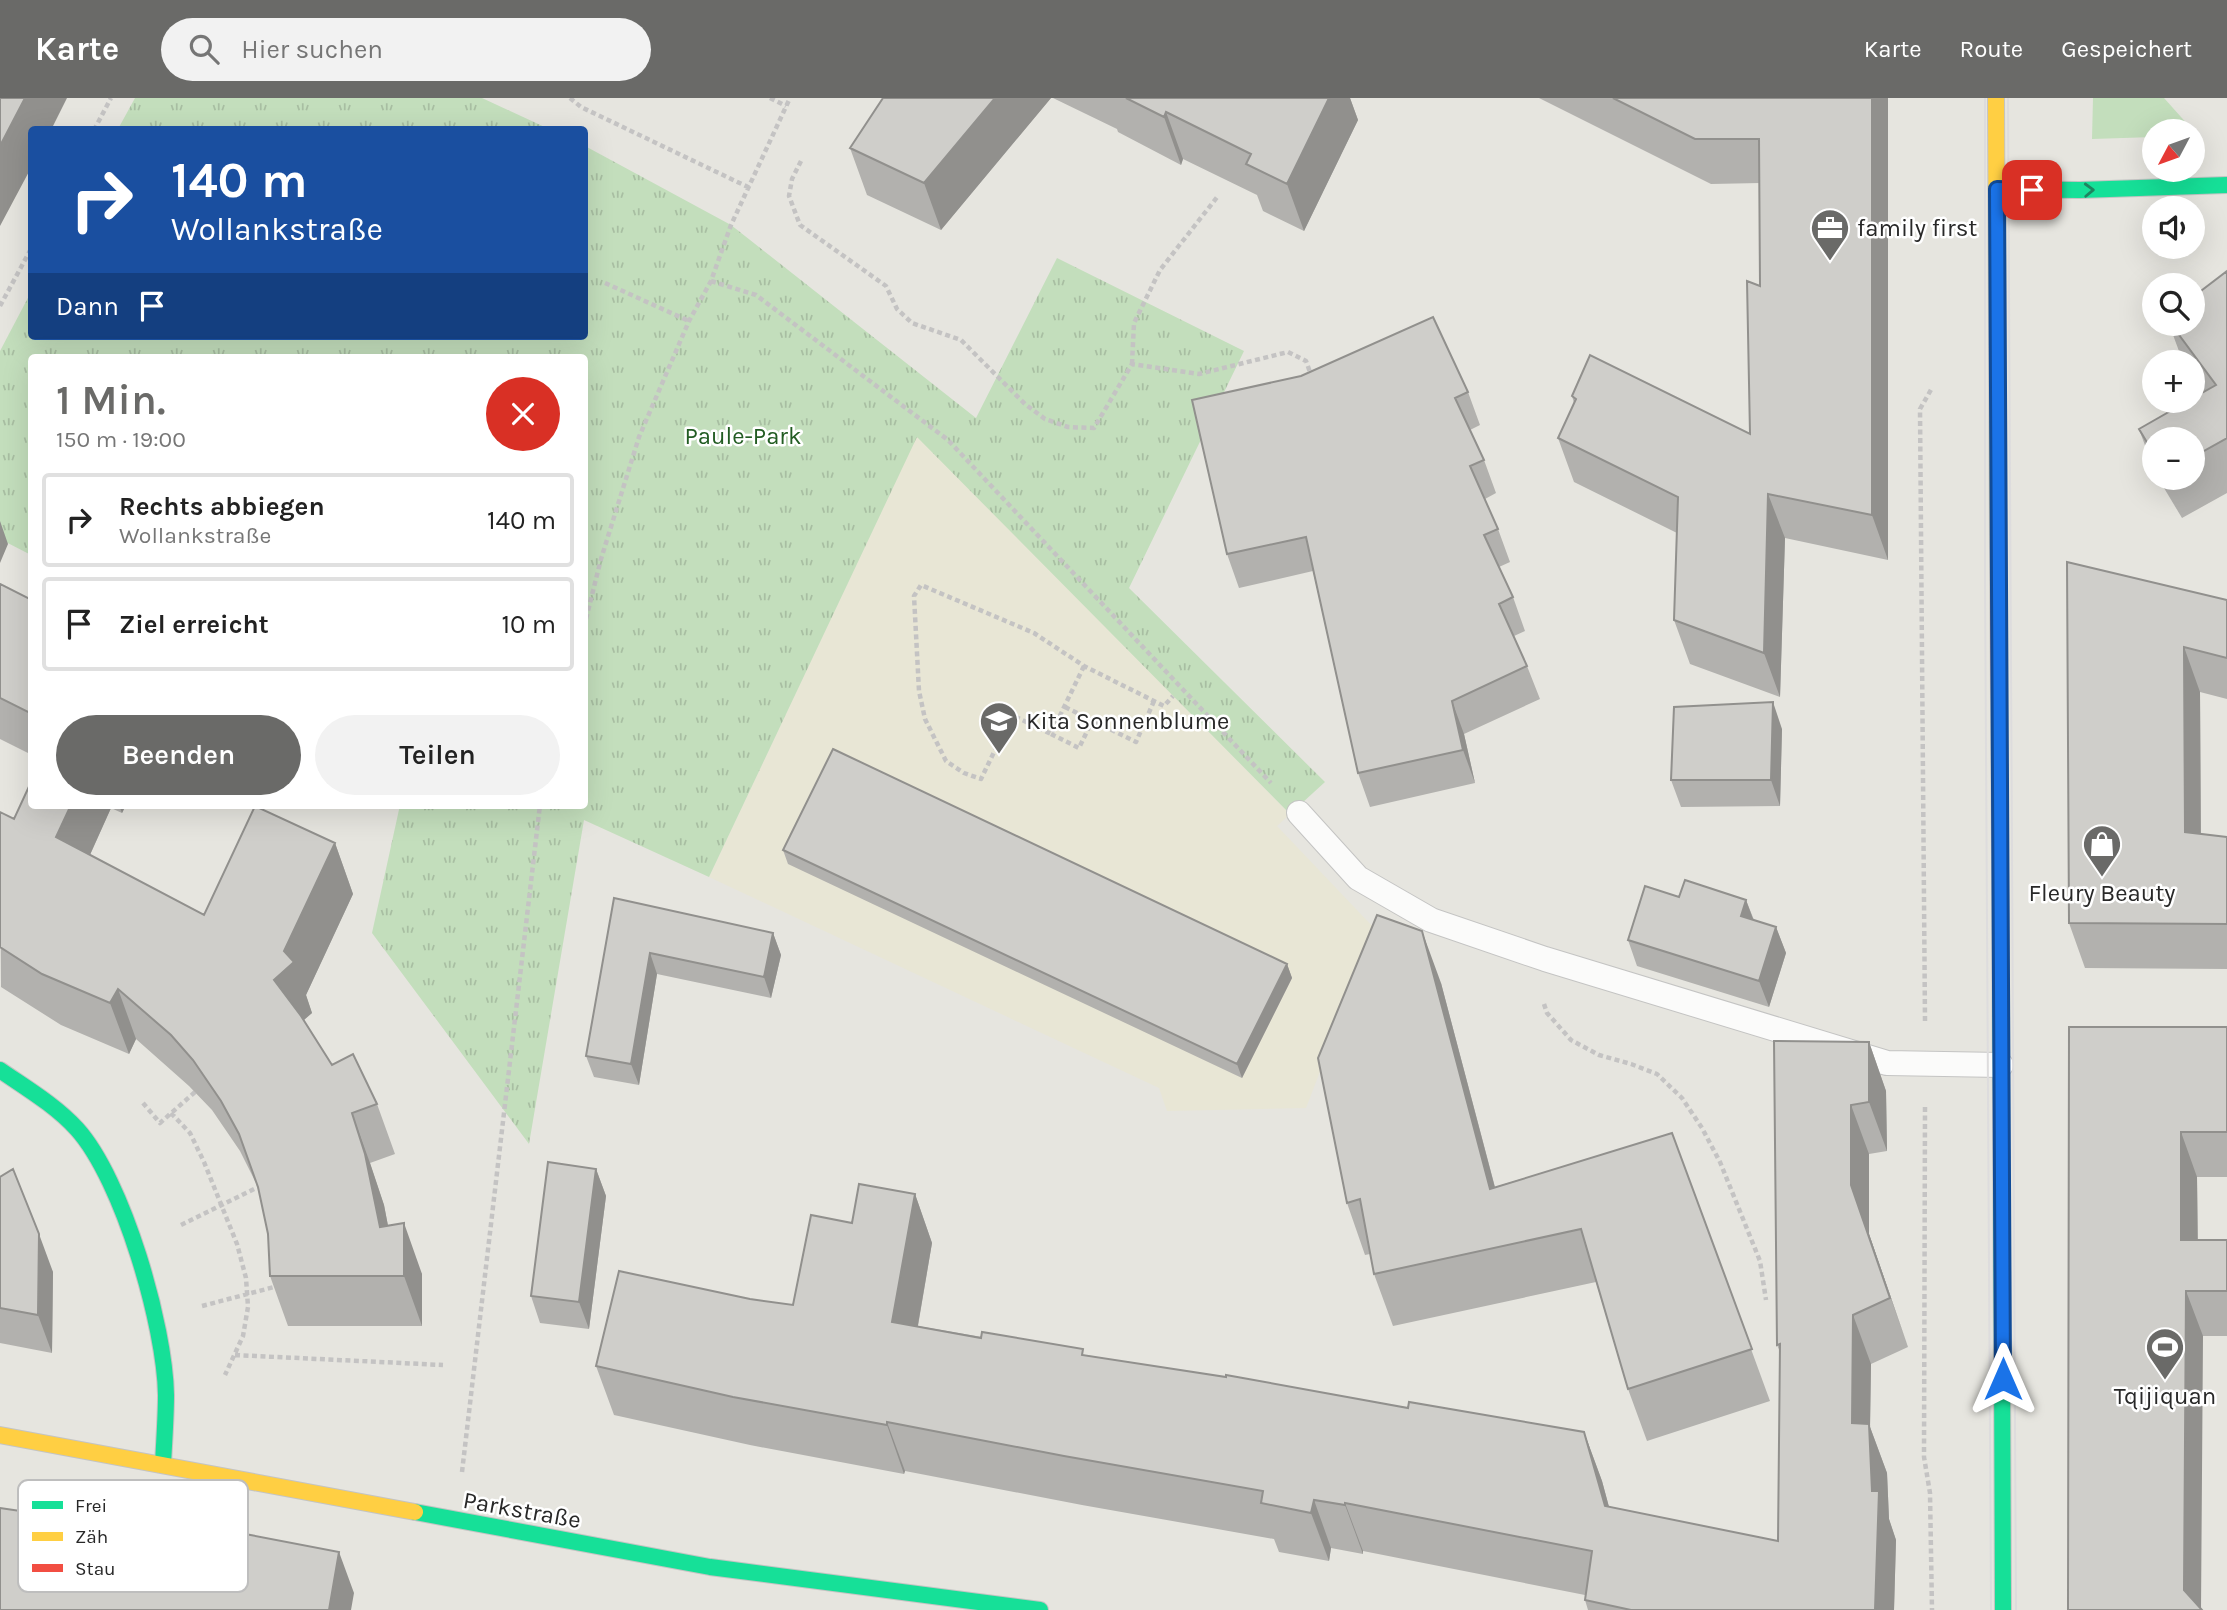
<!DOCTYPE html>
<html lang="de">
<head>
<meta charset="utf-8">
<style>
  :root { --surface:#fff; --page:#f2f2f2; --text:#222; --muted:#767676; --line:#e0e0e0; --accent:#6a6a68 }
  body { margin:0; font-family:Karla,sans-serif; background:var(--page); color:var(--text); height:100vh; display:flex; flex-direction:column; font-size:26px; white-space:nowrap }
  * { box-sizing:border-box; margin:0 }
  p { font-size:23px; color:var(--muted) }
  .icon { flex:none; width:38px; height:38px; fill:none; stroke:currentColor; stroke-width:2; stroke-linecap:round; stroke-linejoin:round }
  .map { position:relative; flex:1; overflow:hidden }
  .sheet { position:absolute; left:28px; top:256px; width:560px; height:455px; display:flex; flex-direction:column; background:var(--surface); border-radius:7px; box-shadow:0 7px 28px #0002 }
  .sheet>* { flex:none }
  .hud { position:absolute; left:28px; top:28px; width:560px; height:214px; border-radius:7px; box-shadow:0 7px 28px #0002; background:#1a4fa0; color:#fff; overflow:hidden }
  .needle { width:46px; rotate:229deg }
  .controls { position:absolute; left:2142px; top:21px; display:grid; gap:14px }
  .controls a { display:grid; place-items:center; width:63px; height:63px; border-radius:50%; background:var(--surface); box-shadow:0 7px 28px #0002; font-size:35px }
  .pin { position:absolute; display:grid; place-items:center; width:60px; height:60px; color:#fff; margin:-30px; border-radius:14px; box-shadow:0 4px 10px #0006 }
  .me { position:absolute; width:77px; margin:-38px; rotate:0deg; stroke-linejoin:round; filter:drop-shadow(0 0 5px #0008) }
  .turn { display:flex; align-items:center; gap:24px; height:147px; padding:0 28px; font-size:32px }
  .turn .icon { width:91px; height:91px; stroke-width:2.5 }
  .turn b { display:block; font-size:49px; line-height:60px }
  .then { display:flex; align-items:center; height:66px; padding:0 28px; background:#0003; gap:14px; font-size:26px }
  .round { display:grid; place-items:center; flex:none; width:74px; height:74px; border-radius:37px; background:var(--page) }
  .summary { display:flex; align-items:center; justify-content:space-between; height:119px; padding:0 28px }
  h1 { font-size:42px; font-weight:600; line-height:52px; color:var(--accent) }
  .primary-button { display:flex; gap:14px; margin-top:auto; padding:14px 28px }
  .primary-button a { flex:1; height:80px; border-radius:42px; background:var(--accent); color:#fff; font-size:28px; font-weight:600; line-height:80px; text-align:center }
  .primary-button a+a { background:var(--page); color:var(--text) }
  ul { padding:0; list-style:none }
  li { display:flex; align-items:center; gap:21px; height:94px; margin:0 14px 10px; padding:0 14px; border:4px solid var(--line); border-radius:7px }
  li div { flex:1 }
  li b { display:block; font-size:26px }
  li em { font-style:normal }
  header { display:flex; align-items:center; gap:42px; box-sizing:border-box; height:98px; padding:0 35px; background:var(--accent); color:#fff }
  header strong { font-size:33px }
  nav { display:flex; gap:38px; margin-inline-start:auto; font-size:24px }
  .search { width:490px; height:63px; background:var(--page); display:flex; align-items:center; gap:18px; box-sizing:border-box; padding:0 24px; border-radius:38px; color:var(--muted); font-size:26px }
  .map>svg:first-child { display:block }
  .education { fill:#e8e6d5 }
  .grass { fill:#c3debc }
  .park { fill:url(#park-tufts) }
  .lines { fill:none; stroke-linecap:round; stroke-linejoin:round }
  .lane-casing { stroke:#c4c4c3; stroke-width:26 }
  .fast-casing { stroke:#c4c4c3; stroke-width:18 }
  .slow-casing { stroke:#c4c4c3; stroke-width:18 }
  .jam-casing { stroke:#c4c4c3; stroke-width:18 }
  .path { stroke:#c4c3c3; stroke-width:4.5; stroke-dasharray:5 3.5; stroke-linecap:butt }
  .lane { stroke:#fbfbfa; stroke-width:24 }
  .fast { stroke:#16e098; stroke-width:16 }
  .slow { stroke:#ffcf43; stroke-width:16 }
  .jam { stroke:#f24e42; stroke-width:16 }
  .tram { stroke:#dddcdd; stroke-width:2 }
  .wall { fill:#b2b1ae }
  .shaded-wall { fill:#91908d }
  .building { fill:#cfceca; stroke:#91908d; stroke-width:2 }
  .oneway { stroke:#1f8460 }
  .route-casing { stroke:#114b97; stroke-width:18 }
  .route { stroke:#1a73e8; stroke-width:12 }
  .labels { text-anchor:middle; stroke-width:5; stroke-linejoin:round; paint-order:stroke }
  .poi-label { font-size:24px; fill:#282828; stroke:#fff; text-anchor:start }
  .park-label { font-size:24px; fill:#225c22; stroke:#fff }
  .street-label { font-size:24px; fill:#282828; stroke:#fff }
  .key { fill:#fff; stroke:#bebebe; stroke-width:2 }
  .key-label { font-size:19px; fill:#282828 }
</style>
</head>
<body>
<header>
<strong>Karte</strong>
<div class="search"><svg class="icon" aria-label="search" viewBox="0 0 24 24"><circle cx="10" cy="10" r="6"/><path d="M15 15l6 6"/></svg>Hier suchen</div>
<nav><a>Karte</a><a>Route</a><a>Gespeichert</a></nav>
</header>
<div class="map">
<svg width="2227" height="1512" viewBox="0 0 2227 1512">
  <defs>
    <pattern id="park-tufts" width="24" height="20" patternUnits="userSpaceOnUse" patternTransform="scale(1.75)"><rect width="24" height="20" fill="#c3debc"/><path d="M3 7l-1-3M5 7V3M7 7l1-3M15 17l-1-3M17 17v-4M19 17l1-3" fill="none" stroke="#a8bea2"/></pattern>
  </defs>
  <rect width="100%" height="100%" fill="#e6e5df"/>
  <!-- education -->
  <path class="education" d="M917 338 1290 716 1277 728 1375 831 1306 1010 1167 1013 1159 990 709 779Z"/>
  <!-- grass -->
  <path class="grass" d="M2093 0H2164L2198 38H2193V33H2154V39L2092 41Z"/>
  <!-- park -->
  <path class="park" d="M135 0H482L549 31H118Z
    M585 48 731 127 976 320 1057 160 1244 253 1129 490 1325 684 1290 716 917 339 709 779 584 722 529 1046 372 835 400 707H584V259H32L31 457 0 441V253L31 194 32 238H584Z"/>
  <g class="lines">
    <!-- lane casing -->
    <g class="lane-casing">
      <path id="lane" d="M1299 715 1358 780 1431 822 1545 861 1887 965 2001 967"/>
    </g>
    <!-- fast casing -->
    <g class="fast-casing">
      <path id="fast" d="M1997 91 2080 92 2227 87
        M2000 756 2003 1512
        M0 972C26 990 55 1007 77 1031 123 1082 165 1228 166 1297 166 1320 164 1344 163 1367
        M415 1414 710 1469 1040 1512"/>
    </g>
    <!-- slow casing -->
    <g class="slow-casing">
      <path id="slow" d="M1996 0 1998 452
        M0 1337 415 1414"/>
    </g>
    <!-- jam casing -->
    <g class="jam-casing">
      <path id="jam" d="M1998 452 2000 756"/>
    </g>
    <!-- path -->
    <path class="path" d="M570 0 581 9 750 90
      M770 0 786 8
      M94 32 111 0
      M801 63 792 81 789 98 800 127 886 188 897 211 912 225 961 242 1025 306 1045 321 1068 329 1094 330 1132 266 1199 276 1288 254 1306 263 1311 277
      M711 183 756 197 948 342 1271 685
      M605 185 689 223
      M0 208 32 149
      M1132 266 1134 225 1160 172 1218 98
      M584 529 601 461 639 339 689 223 711 183 731 127 790 0
      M1084 568 1051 636 1012 617 981 681 964 675 946 663 925 621 919 593 914 498 921 487 1034 535 1084 568 1164 608 1173 598
      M1065 609 1136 644 1154 603
      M1051 636 1079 650 1092 623
      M1544 906 1547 915 1571 942 1599 957 1631 966 1657 976 1682 1000 1702 1030 1720 1064 1760 1163 1766 1202
      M1925 923 1920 311 1932 290
      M143 1005 160 1025 195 994
      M1925 1009 1924 1359 1930 1395 1932 1512
      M171 1015 190 1035 204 1064 237 1146 246 1180 248 1209 243 1238 225 1277
      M181 1127 258 1089
      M202 1208 278 1188
      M235 1257 443 1267
      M462 1374 540 707"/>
    <!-- lane -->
    <use href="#lane" class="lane"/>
    <!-- fast -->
    <use href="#fast" class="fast"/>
    <!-- slow -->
    <use href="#slow" class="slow"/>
    <!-- jam -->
    <use href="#jam" class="jam"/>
    <!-- tram -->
    <path class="tram" d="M1985 0V481L1991 1512
      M2008 0 2016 1512"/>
  </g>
  <!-- wall -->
  <path class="wall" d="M1051 0 941 132 867 97 850 50Z
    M1053 0H1350L1358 22 1304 133 1263 113 1257 97 1183 61 1181 67 1118 34 1117 31Z
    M1539 0H1888V462L1785 440 1780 599 1690 566 1674 522 1677 435 1574 384 1558 340 1574 305 1572 298 1750 336 1760 188V85L1711 86Z
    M2227 173V395L2182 420 2158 380H2193V341H2154V372L2139 331 2204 294 2193 278V264H2183L2169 226H2193Z
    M1468 294 1480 327 1470 332 1484 362 1496 395 1485 401 1498 431 1510 464 1499 469 1513 499 1525 533 1514 538 1527 568 1540 601 1464 636 1475 685 1370 709 1358 675 1313 473 1239 490 1227 456 1192 302Z
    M2067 464 2227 502V601L2200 594 2201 736 2227 739V871L2085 870 2069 825Z
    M0 486 32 502V657L0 641Z
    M1782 631 1780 708 1681 709 1671 682Z
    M32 707H126L122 715 111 710 90 757 204 817 335 745 353 796 306 897 312 915 304 922 332 967 377 1006 395 1056 370 1065 384 1107 388 1128 422 1176V1228H288L270 1178 268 1136 258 1089 240 1053 212 1012 189 988 136 941 129 956 61 927 1 889 0 714 14 721Z
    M783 752 1287 866 1292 880 1242 980 788 766Z
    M1679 799 1746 802 1754 822 1776 829 1786 855 1769 909 1637 868 1628 842Z
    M614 800 773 835 781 857 771 900 657 876 639 987 594 979 586 958Z
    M1441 885 1495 1089 1672 1035 1770 1303 1647 1343 1628 1291 1596 1184 1393 1228 1374 1176 1370 1156 1365 1157 1347 1105Z
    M2069 929H2227V1079H2197L2198 1142H2227V1238H2203L2068 1512Z
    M1869 944 1886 993 1887 1053 1869 1056V1136L1908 1249 1871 1266 1870 1329 1887 1375 1889 1421 1896 1442 1894 1512H1588L1585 1502V1497L1363 1453V1456L1331 1450 1329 1463 1279 1454 1274 1441 1082 1407 905 1373 904 1376 750 1347 614 1317 596 1268 750 1201 793 1207 852 1125 915 1096 932 1145 918 1228 1085 1257 1408 1310 1584 1334 1602 1383 1609 1409 1778 1443 1780 1254 1777 1247Z
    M596 1071 606 1098 589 1231 540 1225 531 1198Z
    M0 1079 53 1174 52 1255 0 1245Z"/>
  <!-- shaded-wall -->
  <path class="shaded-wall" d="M25 0H67L51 32H32V68L0 128V48Z
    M995 0H1051L941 132 924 85Z
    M1329 0H1350L1358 22 1304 133 1287 86Z
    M1872 0H1888V462L1872 417Z
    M1166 14 1183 61 1181 67 1164 19Z
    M1768 396 1785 440 1780 599 1764 555Z
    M0 423 8 446 0 465Z
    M2184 549 2200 594 2201 780 2185 734Z
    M1452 603 1464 636 1475 685 1463 652Z
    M1773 604 1782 631 1780 708 1771 682Z
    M71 707H110L111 710 75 790 56 739Z
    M119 707H126L122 715Z
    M335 745 353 796 306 897 312 915 292 932 274 882 284 853Z
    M1746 802 1756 829 1741 818Z
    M1776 829 1786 855 1769 909 1759 883Z
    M1422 833 1441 885 1509 1143 1490 1091Z
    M773 835 781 857 771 900 764 879Z
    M650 855 657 876 639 987 631 966Z
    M1287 866 1292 880 1242 980 1237 966Z
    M118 891 136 941 129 956 110 905Z
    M1869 944 1886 993 1887 1053 1869 1004Z
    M1851 1007 1869 1056V1136L1908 1249 1851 1087Z
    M352 1015 370 1065 384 1107 398 1179 380 1129Z
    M2181 1034 2197 1079 2198 1187 2181 1142Z
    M596 1071 606 1098 589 1231 579 1204Z
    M915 1096 932 1145 910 1273 892 1224Z
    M404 1125 422 1176V1228L404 1178Z
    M39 1136 53 1174 52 1255 38 1217Z
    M2186 1193 2203 1238 2201 1512 2184 1492Z
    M1853 1217 1871 1266 1870 1329 1887 1375 1889 1421 1896 1442 1894 1512H1875L1872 1393 1852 1325Z
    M887 1324 905 1373 904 1376 887 1327Z
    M1584 1334 1602 1383 1622 1457 1605 1408Z
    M1314 1402 1331 1450 1329 1463 1311 1415Z
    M1345 1405 1363 1453V1456L1345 1407Z
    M339 1454 354 1495 351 1512H329Z"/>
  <!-- building -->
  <path class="building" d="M0 0H25L0 48Z
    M883 0H995L924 85 850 50Z
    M1126 0H1329L1287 86 1246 66 1251 56 1166 14 1164 19Z
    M1613 0H1872V417L1768 396 1764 555 1674 522 1678 399 1558 340 1576 301 1572 298 1590 257 1750 336 1747 183 1760 188 1759 41H1695Z
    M2227 173V340L2193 359V341H2154V356L2139 331 2188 303H2193V300L2216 287 2171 226H2193V199Z
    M1433 219 1468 294 1455 300 1484 362 1470 368 1498 431 1484 437 1513 499 1499 506 1527 568 1452 603 1463 652 1358 675 1306 439 1227 456 1192 302 1301 278Z
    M2067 464 2227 502V560L2184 549 2185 734 2227 739V826L2069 825Z
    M0 486 32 502V616L0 600Z
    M1773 604 1771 682H1671L1674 609Z
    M833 651 1287 866 1237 966 783 752Z
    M32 682V707H71L56 739 204 817 255 708 335 745 284 853 294 864 274 882 301 918 332 967 353 956 377 1006 352 1015 365 1056 380 1129 404 1125V1178H270L268 1136 258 1089 239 1036 221 1003 193 962 171 937 118 891 110 905 42 876 0 849V714L14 721Z
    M1685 782 1746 802 1741 818 1776 829 1759 883 1628 842 1645 788 1679 799Z
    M614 800 773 835 764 879 650 855 631 966 586 958Z
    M1377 817 1422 833 1490 1091 1672 1035 1752 1251 1628 1291 1581 1131 1374 1176 1360 1101 1347 1105 1318 960Z
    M2069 929H2227V1034H2181V1142H2227V1193H2186L2184 1492 2202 1512H2068Z
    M1774 943 1869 944V1004L1851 1007V1087L1890 1200 1853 1217 1852 1325 1869 1326 1872 1393H1879L1875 1512H1631L1585 1502 1592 1453 1345 1405V1407L1314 1402 1311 1415 1261 1405 1263 1393 1064 1358 887 1324V1327L733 1299 596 1268 619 1173 750 1201 793 1207 811 1117 852 1125 859 1086 915 1096 892 1224 981 1240 982 1234 1083 1251 1082 1257 1226 1279V1277L1408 1310 1409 1304 1584 1334 1605 1408 1778 1443 1780 1246 1777 1247Z
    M548 1064 596 1071 579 1204 531 1198Z
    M13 1071 39 1136 38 1217 0 1210V1079Z
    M0 1410 243 1446 245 1436 339 1454 329 1512H0Z"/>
  <!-- one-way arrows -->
  <defs><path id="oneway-chevron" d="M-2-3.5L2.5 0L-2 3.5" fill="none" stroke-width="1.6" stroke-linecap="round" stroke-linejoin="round" transform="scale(1.75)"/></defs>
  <use class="oneway" href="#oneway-chevron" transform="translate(2089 92) rotate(-2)"/>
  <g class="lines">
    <!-- route casing -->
    <g class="route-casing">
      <path id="route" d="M2003 1281 1997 91 2032 92"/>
    </g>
    <!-- route -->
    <use href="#route" class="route"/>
  </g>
  <!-- icons -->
  <defs>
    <g id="office-pin" transform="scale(2.0125)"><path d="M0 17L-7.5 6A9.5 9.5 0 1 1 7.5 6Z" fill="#6a6a68" stroke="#fff"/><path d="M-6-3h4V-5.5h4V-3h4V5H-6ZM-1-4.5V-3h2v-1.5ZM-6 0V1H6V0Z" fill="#fff"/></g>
    <g id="school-pin" transform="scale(2.0125)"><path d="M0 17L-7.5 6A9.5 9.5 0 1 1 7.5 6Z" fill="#6a6a68" stroke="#fff"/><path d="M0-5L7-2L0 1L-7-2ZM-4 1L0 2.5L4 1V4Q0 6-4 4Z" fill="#fff"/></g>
    <g id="shop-pin" transform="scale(2.0125)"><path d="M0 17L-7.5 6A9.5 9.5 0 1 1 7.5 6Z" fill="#6a6a68" stroke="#fff"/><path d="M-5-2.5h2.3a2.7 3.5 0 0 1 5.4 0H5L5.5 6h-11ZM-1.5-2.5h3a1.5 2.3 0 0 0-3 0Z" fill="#fff"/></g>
    <g id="stadium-pin" transform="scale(2.0125)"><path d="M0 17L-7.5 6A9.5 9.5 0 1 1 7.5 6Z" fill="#6a6a68" stroke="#fff"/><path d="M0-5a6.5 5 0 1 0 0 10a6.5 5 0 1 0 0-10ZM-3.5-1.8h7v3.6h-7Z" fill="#fff"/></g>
  </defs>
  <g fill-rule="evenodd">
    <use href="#office-pin" x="1830" y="130"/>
    <use href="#school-pin" x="999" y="623"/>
    <use href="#shop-pin" x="2102" y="746"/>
    <use href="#stadium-pin" x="2165" y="1249"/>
  </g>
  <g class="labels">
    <!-- poi labels -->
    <g class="poi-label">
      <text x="1857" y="138">family first</text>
      <text x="1026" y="631">Kita Sonnenblume</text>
      <text x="2102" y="803" text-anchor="middle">Fleury Beauty</text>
      <text x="2165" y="1306" text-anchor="middle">Tqijiquan</text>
    </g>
    <!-- park labels -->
    <g class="park-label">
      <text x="743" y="346">Paule-Park</text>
    </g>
    <!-- street labels -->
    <g class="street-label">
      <text transform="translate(522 1412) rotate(10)" y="8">Parkstraße</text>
    </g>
  </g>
  <!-- legend -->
  <rect x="18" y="1382" width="230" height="112" rx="10" class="key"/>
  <rect x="32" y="1403" width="31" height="8" fill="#16e098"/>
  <rect x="32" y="1434" width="31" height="9" fill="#ffcf43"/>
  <rect x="32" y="1466" width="31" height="8" fill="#f24e42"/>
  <g class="key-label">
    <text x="75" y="1414">Frei</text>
    <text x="75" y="1445">Zäh</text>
    <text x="75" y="1477">Stau</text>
  </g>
</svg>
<div class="controls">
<a><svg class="needle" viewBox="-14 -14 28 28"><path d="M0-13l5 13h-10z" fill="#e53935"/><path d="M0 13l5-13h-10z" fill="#767676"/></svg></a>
<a><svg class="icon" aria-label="sound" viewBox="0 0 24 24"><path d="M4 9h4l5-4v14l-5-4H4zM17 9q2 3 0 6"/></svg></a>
<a><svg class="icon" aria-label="search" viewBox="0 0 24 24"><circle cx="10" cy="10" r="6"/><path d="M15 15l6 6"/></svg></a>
<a>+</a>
<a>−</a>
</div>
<div class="pin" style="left:2032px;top:92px;background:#d93025"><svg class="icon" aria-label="arrive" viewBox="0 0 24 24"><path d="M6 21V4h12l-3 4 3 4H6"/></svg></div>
<svg class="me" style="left:2003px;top:1281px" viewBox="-20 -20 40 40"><path d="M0-17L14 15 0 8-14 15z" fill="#1a73e8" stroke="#fff" stroke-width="4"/></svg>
<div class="hud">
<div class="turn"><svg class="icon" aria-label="right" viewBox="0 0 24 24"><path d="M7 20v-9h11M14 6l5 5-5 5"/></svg><div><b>140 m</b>Wollankstraße</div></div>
<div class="then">Dann<svg class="icon" aria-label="arrive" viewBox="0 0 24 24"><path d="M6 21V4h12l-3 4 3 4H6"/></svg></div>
</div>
<section class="sheet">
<div class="summary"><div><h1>1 Min.</h1><p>150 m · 19:00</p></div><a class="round" style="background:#d93025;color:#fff"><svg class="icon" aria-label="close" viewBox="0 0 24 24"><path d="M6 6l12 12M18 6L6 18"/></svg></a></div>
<ul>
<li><svg class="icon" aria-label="right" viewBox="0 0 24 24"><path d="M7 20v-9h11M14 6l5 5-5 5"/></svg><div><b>Rechts abbiegen</b><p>Wollankstraße</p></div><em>140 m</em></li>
<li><svg class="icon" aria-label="arrive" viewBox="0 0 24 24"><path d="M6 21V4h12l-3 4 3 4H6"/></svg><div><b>Ziel erreicht</b></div><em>10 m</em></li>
</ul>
<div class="primary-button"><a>Beenden</a><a>Teilen</a></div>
</section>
</div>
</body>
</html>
